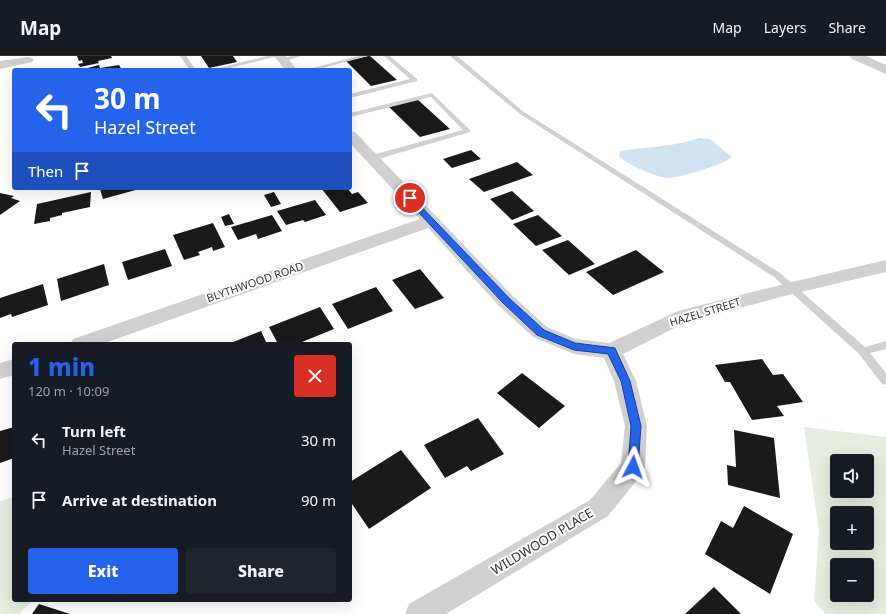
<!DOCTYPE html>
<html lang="en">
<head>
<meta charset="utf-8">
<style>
  :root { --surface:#171b24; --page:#20242c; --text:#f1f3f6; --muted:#9ea1a6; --line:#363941; --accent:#2563eb }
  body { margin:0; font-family:"Noto Sans",sans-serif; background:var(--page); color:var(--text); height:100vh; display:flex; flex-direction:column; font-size:15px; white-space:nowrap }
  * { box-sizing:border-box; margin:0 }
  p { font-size:13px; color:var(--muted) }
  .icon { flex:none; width:22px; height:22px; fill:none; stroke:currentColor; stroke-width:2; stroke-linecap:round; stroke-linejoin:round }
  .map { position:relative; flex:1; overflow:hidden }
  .sheet { position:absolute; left:12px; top:286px; width:340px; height:260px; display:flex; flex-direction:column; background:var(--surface); border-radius:4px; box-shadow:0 4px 16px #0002 }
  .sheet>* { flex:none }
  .guide { position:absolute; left:12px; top:12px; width:340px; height:122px; border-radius:4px; box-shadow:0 4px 16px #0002; background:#2563eb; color:#fff; overflow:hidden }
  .tools { position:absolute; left:830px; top:398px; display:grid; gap:8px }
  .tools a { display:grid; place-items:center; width:44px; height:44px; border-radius:4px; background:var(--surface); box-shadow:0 4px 16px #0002; font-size:20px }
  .pin { position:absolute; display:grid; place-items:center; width:34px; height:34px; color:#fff; margin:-17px; border:2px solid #fff; border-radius:50%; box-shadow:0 1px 4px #0007 }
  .me { position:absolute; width:44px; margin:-22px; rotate:4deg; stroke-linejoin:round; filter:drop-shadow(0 0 3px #0008) }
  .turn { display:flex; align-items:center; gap:14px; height:84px; padding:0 16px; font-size:18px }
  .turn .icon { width:52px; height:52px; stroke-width:2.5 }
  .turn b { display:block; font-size:28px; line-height:34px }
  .then { display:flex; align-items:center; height:38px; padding:0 16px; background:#0003; gap:8px; font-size:15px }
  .round { display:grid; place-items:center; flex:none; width:42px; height:42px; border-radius:4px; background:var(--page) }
  .summary { display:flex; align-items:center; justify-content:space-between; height:68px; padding:0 16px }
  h1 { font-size:24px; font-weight:800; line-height:30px; color:var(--accent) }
  .action { display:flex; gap:8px; margin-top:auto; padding:8px 16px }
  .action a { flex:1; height:46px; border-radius:4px; background:var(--accent); color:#fff; font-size:16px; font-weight:800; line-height:46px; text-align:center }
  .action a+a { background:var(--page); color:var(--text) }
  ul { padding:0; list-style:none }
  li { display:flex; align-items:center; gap:12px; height:60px; padding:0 16px }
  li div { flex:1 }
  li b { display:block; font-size:15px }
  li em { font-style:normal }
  header { display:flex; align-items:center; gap:24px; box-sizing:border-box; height:56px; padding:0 20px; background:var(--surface); border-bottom:1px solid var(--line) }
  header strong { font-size:19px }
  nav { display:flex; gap:22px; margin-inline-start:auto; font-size:14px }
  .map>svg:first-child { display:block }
  .green { fill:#e6ecdf; fill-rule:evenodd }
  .water { fill:#cfe2ee }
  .building { fill:#1a1a1a }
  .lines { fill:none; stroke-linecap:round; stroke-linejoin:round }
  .service { fill:#d0d0d0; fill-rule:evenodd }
  .minor { fill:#d0d0d0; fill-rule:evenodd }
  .tertiary { fill:#d0d0d0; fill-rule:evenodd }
  .route { fill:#2563eb; stroke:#184099 }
  .labels { text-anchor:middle; stroke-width:4; stroke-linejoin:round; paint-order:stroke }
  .street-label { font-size:11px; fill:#333; stroke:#fff }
  .near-street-label { font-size:13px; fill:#333; stroke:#fff }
</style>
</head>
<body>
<header>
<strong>Map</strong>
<nav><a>Map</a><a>Layers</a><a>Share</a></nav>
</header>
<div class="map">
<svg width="886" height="558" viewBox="0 0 886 558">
  <rect width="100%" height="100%" fill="#fff"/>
  <!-- green -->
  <path class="green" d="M804 371 886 381V558H825L814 545 819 475ZM837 405H867V435H837ZM837 457H867V487H837ZM837 509H867V539H837Z
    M14 441V544H33L19 558H0V445Z"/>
  <!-- water -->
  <path class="water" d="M699 82 710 83 732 101C724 109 681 121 669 122 660 123 623 107 619 100L620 95C629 93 637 93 646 92 663 90 683 88 699 82Z"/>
  <!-- building -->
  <path class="building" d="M77 0H111L112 2 98 5 99 7 80 11 78 8 83 7 82 4 79 5Z
    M201 0H233L237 6 209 12Z
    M368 0H370L397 24 371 30 346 5Z
    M99 9 100 12 119 9 122 14H80Z
    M417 43 450 73 420 81 389 51Z
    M471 94 481 103 452 112 443 103Z
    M517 106 533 119 484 136 469 123Z
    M106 132H143L103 143 100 133Z
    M321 132H347L352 138 358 136 368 147 340 156Z
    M512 135 534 155 512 164 490 143Z
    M91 136 90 151 62 157V159L50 162V165L34 168 37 148Z
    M274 136 281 148 271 151 264 139Z
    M0 137 14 140 11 142 20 145 0 159Z
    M315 144 326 159 305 166 303 164 286 169 277 155Z
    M229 158 234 168 225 170 221 161Z
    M272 159 282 175 258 183 256 178 238 184 231 171Z
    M538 159 562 180 536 190 513 168Z
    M213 167 225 191 213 195 212 191 198 196 200 199 184 204 173 179Z
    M568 184 595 208 569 219 542 194Z
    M165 193 172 210 128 224 122 206Z
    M636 194 664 216 613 239 586 216Z
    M104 208 109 229 61 245 57 223Z
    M420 213 444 242 415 253 392 224Z
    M43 228 48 249 12 261 11 258 0 262V242Z
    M376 231 393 255 348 273 332 248Z
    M320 251 334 273 297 288H278L269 271Z
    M261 275 267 288H228Z
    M762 303 773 319 783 318 803 346 777 350 784 360 752 364 730 326H725L715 309Z
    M522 317 565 350 539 372 497 337Z
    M478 362 504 398 471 415 467 410 445 422 424 389Z
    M14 371V402L0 407V375Z
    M734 374 774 382 780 442 728 429 727 409 736 411Z
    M401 394 431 432 369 473 350 445V426Z
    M744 450 793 478 770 538 705 498 721 465 733 472Z
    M714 531 741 558H685Z
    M39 548 70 558H32Z"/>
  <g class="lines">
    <!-- service -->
    <path class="service" d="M180 0H186L196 14H190Z
      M267 0H278L222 14H211Z
      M291 0H301L283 6 280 4Z
      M358 0H368L315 14H305Z
      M384 0H390L417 23V25L350 42V38L410 23Z
      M450 0H457L524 56 780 217 865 291 886 285V293L870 297 886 317V329L882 328 859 298 774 221 520 58Z
      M432 37 470 74V76L375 104H369V100L463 74 431 41 350 61V57Z"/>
    <!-- minor -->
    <path class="minor" d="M274 0H286L297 14H285Z
      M28 1 32 2 34 4 32 6 0 13V5Z
      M350 75 355 76 513 240 547 271 576 283 609 287 678 255 792 226 886 204V216L792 238 684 267 623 298 636 325 647 370 645 411 641 419 608 460 446 558H405L409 548 590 444 621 407 625 370 614 325 604 302 574 298 533 281 499 250 428 172 102 288H70L73 283 420 163 350 87Z
      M14 303V319L0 323V307Z"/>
    <!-- tertiary -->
    <path class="tertiary" d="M850 0H866L886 9V18L852 3Z"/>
  </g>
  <!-- route -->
  <path class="route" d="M410 140 412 141 510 243 544 274 575 287 615 292 630 325 641 370 638 411 637 414 633 415 629 414 628 411 631 370 621 325 608 298 574 294 537 279 503 247 407 144 406 142Z"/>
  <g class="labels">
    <!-- street labels -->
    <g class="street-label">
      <text transform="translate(255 226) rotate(-19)" y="4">BLYTHWOOD ROAD</text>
      <text transform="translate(705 256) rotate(-17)" y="4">HAZEL STREET</text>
    </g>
    <!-- near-street labels -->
    <g class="near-street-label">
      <text transform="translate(542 485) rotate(-31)" y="5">WILDWOOD PLACE</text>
    </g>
  </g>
</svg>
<div class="tools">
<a><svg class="icon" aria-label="sound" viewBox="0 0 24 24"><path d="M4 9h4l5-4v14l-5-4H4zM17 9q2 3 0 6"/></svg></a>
<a>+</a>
<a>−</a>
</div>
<div class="pin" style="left:410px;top:142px;background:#d93025"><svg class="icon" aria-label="arrive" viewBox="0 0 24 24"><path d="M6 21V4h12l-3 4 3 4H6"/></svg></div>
<svg class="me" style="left:633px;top:411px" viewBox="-20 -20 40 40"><path d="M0-17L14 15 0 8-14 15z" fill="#2563eb" stroke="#fff" stroke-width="4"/></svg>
<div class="guide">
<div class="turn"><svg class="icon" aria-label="left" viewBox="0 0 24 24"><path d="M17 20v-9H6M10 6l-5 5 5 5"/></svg><div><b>30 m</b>Hazel Street</div></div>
<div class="then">Then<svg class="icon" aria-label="arrive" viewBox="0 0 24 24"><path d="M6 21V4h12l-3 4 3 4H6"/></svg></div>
</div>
<section class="sheet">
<div class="summary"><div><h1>1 min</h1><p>120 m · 10:09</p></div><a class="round" style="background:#d93025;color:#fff"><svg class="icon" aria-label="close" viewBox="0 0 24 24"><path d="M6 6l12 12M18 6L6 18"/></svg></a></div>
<ul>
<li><svg class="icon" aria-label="left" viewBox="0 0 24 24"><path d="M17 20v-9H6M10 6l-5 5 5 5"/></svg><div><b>Turn left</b><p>Hazel Street</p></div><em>30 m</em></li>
<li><svg class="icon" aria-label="arrive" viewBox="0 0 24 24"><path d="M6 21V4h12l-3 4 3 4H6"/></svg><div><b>Arrive at destination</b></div><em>90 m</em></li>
</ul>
<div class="action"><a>Exit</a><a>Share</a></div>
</section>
</div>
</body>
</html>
